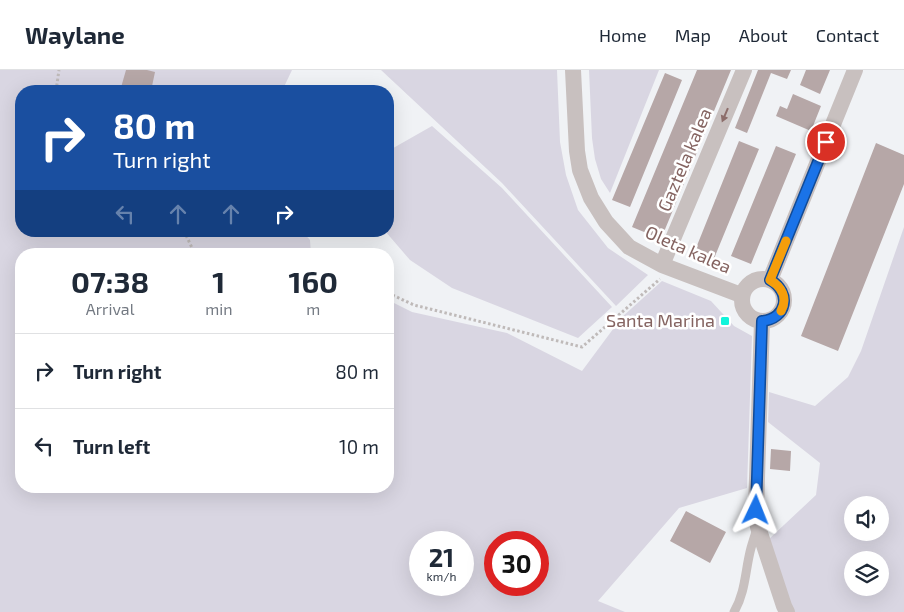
<!DOCTYPE html>
<html lang="en">
<head>
<meta charset="utf-8">
<style>
  :root { --surface:#fff; --page:#f2f2f3; --text:#1f2937; --muted:#747a83; --line:#e0e1e3 }
  body { margin:0; font-family:"Exo 2",sans-serif; background:var(--page); color:var(--text); height:100vh; display:flex; flex-direction:column; font-size:19px; white-space:nowrap }
  * { box-sizing:border-box; margin:0 }
  p { font-size:16px; color:var(--muted) }
  .icon { flex:none; width:28px; height:28px; fill:none; stroke:currentColor; stroke-width:2; stroke-linecap:round; stroke-linejoin:round }
  .map { position:relative; flex:1; overflow:hidden }
  .sheet { position:absolute; left:15px; top:178px; width:379px; height:245px; display:flex; flex-direction:column; background:var(--surface); border-radius:20px; box-shadow:0 5px 20px #0002 }
  .sheet>* { flex:none }
  .banner { position:absolute; left:15px; top:15px; width:379px; height:152px; border-radius:20px; box-shadow:0 5px 20px #0002; background:#1a4fa0; color:#fff; overflow:hidden }
  .buttons { position:absolute; left:844px; top:426px; display:grid; gap:10px }
  .buttons a { display:grid; place-items:center; width:45px; height:45px; border-radius:50%; background:var(--surface); box-shadow:0 5px 20px #0002; font-size:25px }
  .speed { position:absolute; left:409px; top:461px; display:flex; gap:10px; font-size:25px; font-weight:700; text-align:center }
  .speed>* { display:grid; place-content:center; width:65px; height:65px; border-radius:50%; background:var(--surface); box-shadow:0 5px 20px #0002; line-height:1 }
  .speed small { font-size:12px; font-weight:400 }
  .speed .limit { border:8px solid #d22; background:#fff; color:#111 }
  .pin { position:absolute; display:grid; place-items:center; width:42px; height:42px; color:#fff; margin:-21px; border:2px solid #fff; border-radius:50%; box-shadow:0 1px 5px #0007 }
  .me { position:absolute; width:55px; margin:-28px; rotate:2deg; stroke-linejoin:round; filter:drop-shadow(0 0 4px #0008) }
  .turn { display:flex; align-items:center; gap:18px; height:105px; padding:0 15px; font-size:22px }
  .turn .icon { width:65px; height:65px; stroke-width:2.5 }
  .turn b { display:block; font-size:35px; line-height:42px }
  .lanes { display:flex; align-items:center; height:48px; padding:0 15px; background:#0003; justify-content:center; gap:25px; direction:ltr }
  .lanes .off { opacity:.35 }
  .eta { display:flex; justify-content:space-evenly; align-items:center; height:85px; text-align:center }
  .eta b { font-size:30px; font-weight:700; line-height:35px }
  ul { padding:0; list-style:none }
  li { display:flex; align-items:center; gap:15px; height:75px; padding:0 15px; border-top:1px solid var(--line) }
  li div { flex:1 }
  li b { display:block; font-size:19px }
  li em { font-style:normal }
  header { display:flex; align-items:center; gap:30px; box-sizing:border-box; height:70px; padding:0 25px; background:var(--surface); border-bottom:1px solid var(--line) }
  header strong { font-size:24px }
  nav { display:flex; gap:28px; margin-inline-start:auto; font-size:18px }
  .map>svg:first-child { display:block }
  .green { fill:#d9d6e2; fill-rule:evenodd }
  .building { fill:#b6a7a7 }
  .lines { fill:none; stroke-linecap:round; stroke-linejoin:round }
  .path { stroke:#bfbab9; stroke-width:3; stroke-dasharray:2.5 2.5; stroke-linecap:butt }
  .service { stroke:#c8c0bf; stroke-width:9 }
  .minor { stroke:#c8c0bf; stroke-width:16 }
  .oneway { fill:#8c6d6a }
  .route-casing { stroke:#114b97; stroke-width:12 }
  .route { stroke:#1a73e8; stroke-width:9 }
  .slow { stroke:#f59e0b; stroke-width:9 }
  .poi-dot { fill:#11f4db; stroke:#fff; stroke-width:2 }
  .labels { text-anchor:middle; stroke-width:5; stroke-linejoin:round; paint-order:stroke }
  .street-label { font-size:18px; fill:#856461; stroke:#fff }
  .poi-label { font-size:18px; fill:#856461; stroke:#fff; text-anchor:end }
</style>
</head>
<body>
<header>
<strong>Waylane</strong>
<nav><a>Home</a><a>Map</a><a>About</a><a>Contact</a></nav>
</header>
<div class="map">
<svg width="904" height="542" viewBox="0 0 904 542">
  <rect width="100%" height="100%" fill="#f0f2f5"/>
  <!-- green -->
  <path class="green" d="M0 0H292L282 21H21V161H302L310 170 311 184H21V416H388V230L412 242 507 263 582 301 622 247 662 211 711 231 734 256 752 266 747 418 679 438 598 531 625 542H0ZM420 472H462V515H420ZM495 472H538V515H495Z
    M381 0H557L560 72 566 105 578 140 608 178 648 205 616 236 502 113Z
    M589 0H659L610 123 601 109 595 89 592 68Z
    M432 56 502 118 612 237 578 268 452 218 410 190 385 161H388V81Z
    M904 157V542H781L769 469 816 425 820 393 768 352 769 322 815 336 848 307 861 281ZM852 435H880V462H852ZM852 490H880V518H852Z"/>
  <!-- building -->
  <path class="building" d="M126 0H147L155 2 151 21H120Z
    M697 0H731L661 169 632 157Z
    M758 0H791L787 9 771 3 747 63 735 58Z
    M806 0H830L820 24 800 15Z
    M665 3 682 10 630 137 612 130Z
    M793 24 821 36 811 61 776 46 780 36 787 39Z
    M739 71 759 79 713 191 694 183Z
    M876 73 904 85V114L838 281 801 266Z
    M776 76 796 84 751 194 731 186Z
    M771 379 791 381 790 401 770 399Z
    M686 441 726 462 710 493 670 471Z"/>
  <g class="lines">
    <!-- path -->
    <path class="path" d="M56 21 59 0
      M184 161 195 184
      M388 223 414 235 582 277 660 209"/>
    <!-- service -->
    <path class="service" d="M734 542C746 521 745 500 751 478 753 471 755 465 757 459"/>
    <!-- minor -->
    <path class="minor" d="M573 0 577 81 580 100 591 128 606 152 629 177 662 195 741 225
      M662 195 744 0
      M742 230a21 21 0 1 1 42 0a21 21 0 1 1-42 0Z
      M770 210 855 0
      M762 251 756 440 758 457 784 536 787 542"/>
  </g>
  <!-- one-way arrows -->
  <defs><path id="oneway-solid" d="M-6-.8H1V-3.2L6.5 0L1 3.2V.8H-6Z" transform="scale(1.25)"/></defs>
  <use class="oneway" href="#oneway-solid" transform="translate(725 45) rotate(113)"/>
  <g class="lines">
    <!-- route casing -->
    <g class="route-casing">
      <path id="route" d="M756 440 762 251C787 249 792 222 770 210L826 72"/>
    </g>
    <!-- route -->
    <use href="#route" class="route"/>
    <!-- slow -->
    <path class="slow" d="M781 241C788 228 782 217 770 210L786 171"/>
  </g>
  <!-- markers -->
  <rect class="poi-dot" x="720" y="246" width="10" height="10" rx="2.5"/>
  <g class="labels">
    <!-- street labels -->
    <g class="street-label">
      <text transform="translate(685 90) rotate(-67)" y="6">Gaztela kalea</text>
      <text transform="translate(688 180) rotate(24)" y="6">Oleta kalea</text>
    </g>
    <!-- poi labels -->
    <g class="poi-label">
      <text x="715" y="257">Santa Marina</text>
    </g>
  </g>
</svg>
<div class="buttons">
<a><svg class="icon" aria-label="sound" viewBox="0 0 24 24"><path d="M4 9h4l5-4v14l-5-4H4zM17 9q2 3 0 6"/></svg></a>
<a><svg class="icon" aria-label="layers" viewBox="0 0 24 24"><path d="M12 4l9 5-9 5-9-5zM3 14l9 5 9-5"/></svg></a>
</div>
<div class="speed"><div>21<small>km/h</small></div><div class="limit">30</div></div>
<div class="pin" style="left:826px;top:72px;background:#d93025"><svg class="icon" aria-label="arrive" viewBox="0 0 24 24"><path d="M6 21V4h12l-3 4 3 4H6"/></svg></div>
<svg class="me" style="left:756px;top:440px" viewBox="-20 -20 40 40"><path d="M0-17L14 15 0 8-14 15z" fill="#1a73e8" stroke="#fff" stroke-width="4"/></svg>
<div class="banner">
<div class="turn"><svg class="icon" aria-label="right" viewBox="0 0 24 24"><path d="M7 20v-9h11M14 6l5 5-5 5"/></svg><div><b>80 m</b>Turn right</div></div>
<div class="lanes"><svg class="icon off" aria-label="left" viewBox="0 0 24 24"><path d="M17 20v-9H6M10 6l-5 5 5 5"/></svg><svg class="icon off" aria-label="ahead" viewBox="0 0 24 24"><path d="M12 20V5M6 11l6-6 6 6"/></svg><svg class="icon off" aria-label="ahead" viewBox="0 0 24 24"><path d="M12 20V5M6 11l6-6 6 6"/></svg><svg class="icon" aria-label="right" viewBox="0 0 24 24"><path d="M7 20v-9h11M14 6l5 5-5 5"/></svg></div>
</div>
<section class="sheet">
<div class="eta">
<div><b>07:38</b><p>Arrival</p></div>
<div><b>1</b><p>min</p></div>
<div><b>160</b><p>m</p></div>
</div>
<ul>
<li><svg class="icon" aria-label="right" viewBox="0 0 24 24"><path d="M7 20v-9h11M14 6l5 5-5 5"/></svg><div><b>Turn right</b></div><em>80 m</em></li>
<li><svg class="icon" aria-label="left" viewBox="0 0 24 24"><path d="M17 20v-9H6M10 6l-5 5 5 5"/></svg><div><b>Turn left</b></div><em>10 m</em></li>
</ul>
</section>
</div>
</body>
</html>
